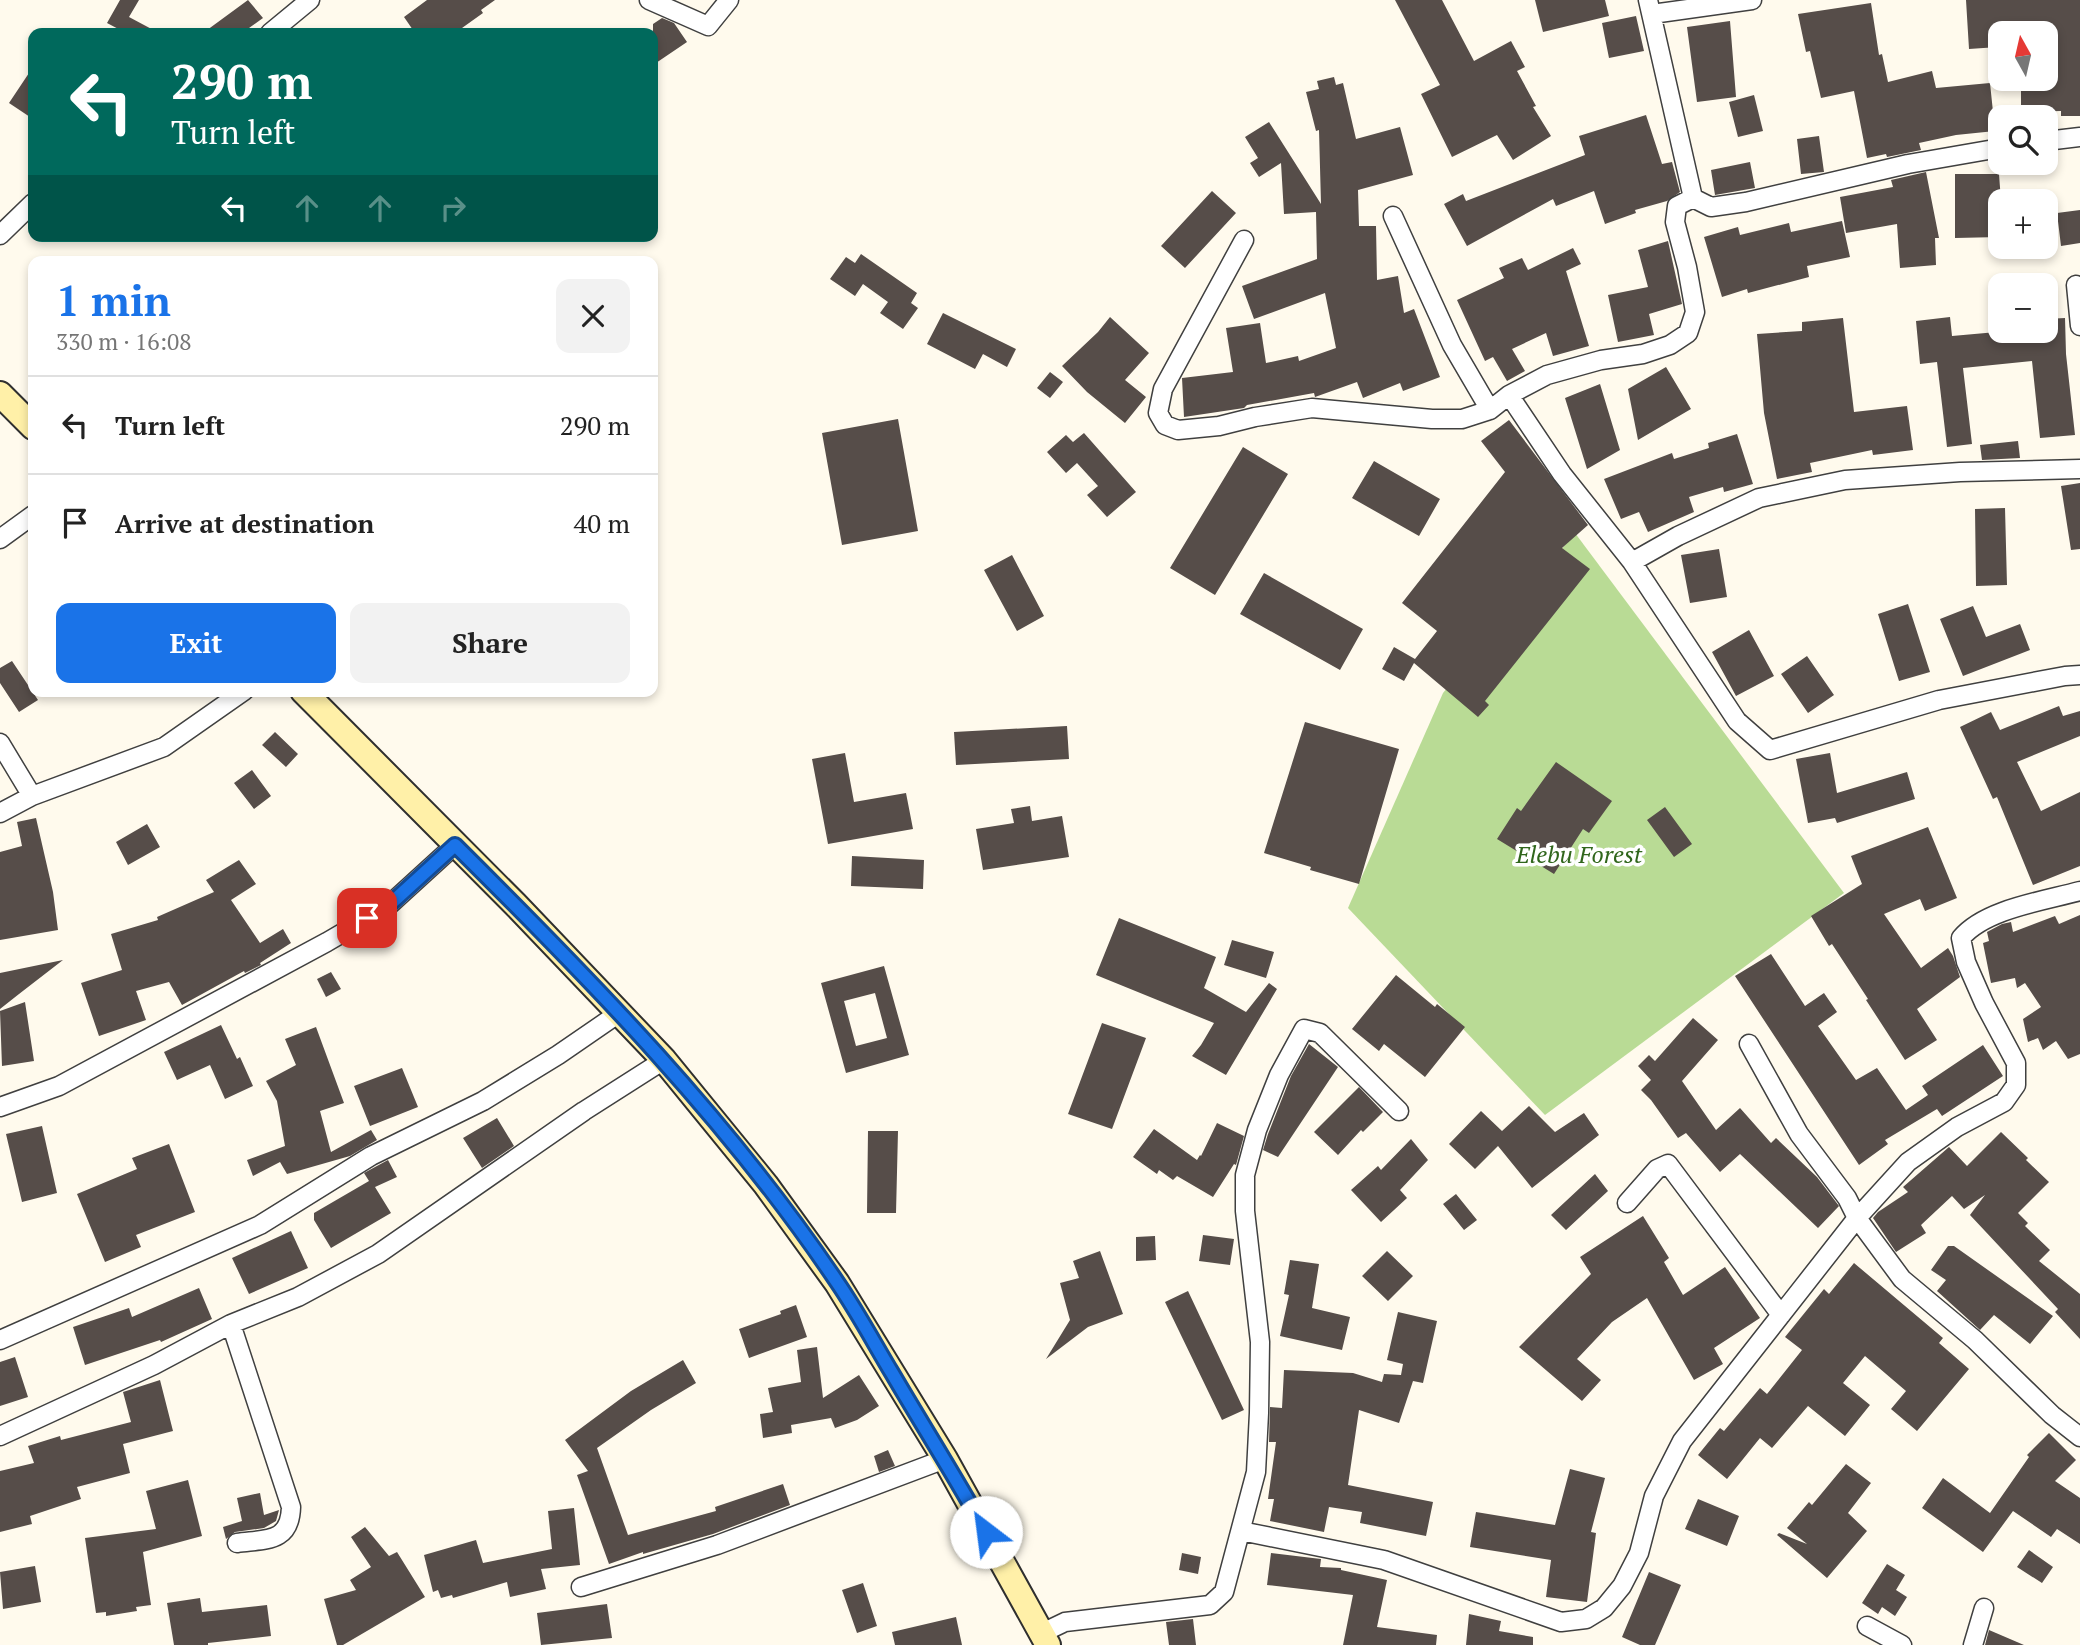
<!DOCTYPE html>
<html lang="en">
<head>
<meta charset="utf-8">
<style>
  :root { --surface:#fff; --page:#f2f2f2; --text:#222; --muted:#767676; --line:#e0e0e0; --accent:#1a73e8 }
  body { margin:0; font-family:"PT Serif",serif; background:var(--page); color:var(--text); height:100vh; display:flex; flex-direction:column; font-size:26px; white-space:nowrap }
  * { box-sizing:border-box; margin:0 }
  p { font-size:23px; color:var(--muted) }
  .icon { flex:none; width:38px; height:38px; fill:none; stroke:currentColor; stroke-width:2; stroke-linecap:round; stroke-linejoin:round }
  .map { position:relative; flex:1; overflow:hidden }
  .drawer { position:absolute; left:28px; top:256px; width:630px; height:441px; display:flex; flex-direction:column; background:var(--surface); border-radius:14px; box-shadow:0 4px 10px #0003 }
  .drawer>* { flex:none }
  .guide { position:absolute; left:28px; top:28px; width:630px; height:214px; border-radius:14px; box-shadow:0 4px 10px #0003; background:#00695c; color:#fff; overflow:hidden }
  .needle { width:46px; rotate:352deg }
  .controls { position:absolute; left:1988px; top:21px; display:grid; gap:14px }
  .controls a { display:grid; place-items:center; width:70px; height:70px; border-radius:14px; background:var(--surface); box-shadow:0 4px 10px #0003; font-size:35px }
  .pin { position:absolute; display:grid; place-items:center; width:60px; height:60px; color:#fff; margin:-30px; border-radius:14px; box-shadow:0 4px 10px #0006 }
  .me { position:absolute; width:77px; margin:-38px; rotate:330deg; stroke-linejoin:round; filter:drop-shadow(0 0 5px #0008) }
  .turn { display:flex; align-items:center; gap:24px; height:147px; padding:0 28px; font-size:32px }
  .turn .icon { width:91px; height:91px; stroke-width:2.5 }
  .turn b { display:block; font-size:49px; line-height:60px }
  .lanes { display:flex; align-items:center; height:66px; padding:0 28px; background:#0003; justify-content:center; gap:35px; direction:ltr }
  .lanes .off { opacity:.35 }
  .round { display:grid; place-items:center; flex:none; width:74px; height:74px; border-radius:14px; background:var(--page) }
  .summary { display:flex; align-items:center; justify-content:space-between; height:119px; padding:0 28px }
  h1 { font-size:42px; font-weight:600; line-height:52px; color:var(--accent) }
  .action { display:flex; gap:14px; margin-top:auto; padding:14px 28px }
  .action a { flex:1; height:80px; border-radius:14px; background:var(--accent); color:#fff; font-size:28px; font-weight:600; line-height:80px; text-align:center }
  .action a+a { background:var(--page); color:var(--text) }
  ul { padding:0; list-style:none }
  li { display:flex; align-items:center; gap:21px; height:98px; padding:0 28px; border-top:2px solid var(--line) }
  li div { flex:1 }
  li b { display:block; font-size:26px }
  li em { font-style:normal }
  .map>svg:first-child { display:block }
  .forest { fill:#b9db95 }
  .building { fill:#564d49; fill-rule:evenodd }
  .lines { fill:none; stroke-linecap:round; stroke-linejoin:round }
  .street-casing { stroke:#404040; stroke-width:21 }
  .secondary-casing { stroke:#2f2f2f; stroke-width:28 }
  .street { stroke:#fff; stroke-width:18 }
  .secondary { stroke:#fff0a8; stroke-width:24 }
  .route-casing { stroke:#114b97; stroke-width:18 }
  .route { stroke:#1a73e8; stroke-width:12 }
  .labels { text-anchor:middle; stroke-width:7; stroke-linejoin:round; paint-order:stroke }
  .park-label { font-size:24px; font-style:italic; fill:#30661c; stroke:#fff }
</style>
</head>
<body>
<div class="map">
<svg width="2080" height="1645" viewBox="0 0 2080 1645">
  <rect width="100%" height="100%" fill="#fffaed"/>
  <!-- forest -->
  <path class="forest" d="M1575 533 1844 893 1545 1115 1348 908 1443 693Z"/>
  <!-- building -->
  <path class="building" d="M120 0H139L129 17 159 33H126L107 23Z
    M248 0 263 18 242 33H203Z
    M427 0H495L481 10 483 13 455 33H415L404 17Z
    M1395 0H1442L1474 61 1511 41 1525 67 1517 71 1536 106 1533 107 1551 136 1513 160 1497 135 1452 157 1421 94 1440 85Z
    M1535 0H1605L1609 16 1543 32Z
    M1966 0H2080V116H2061V111L2025 112V107H2021V79H2046V33H2000L1998 47 1969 49Z
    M1871 3 1879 55 1882 54 1888 82 1932 71 1936 88 1990 83 1995 131 1956 135 1919 143 1921 150 1887 157 1886 154 1867 158 1854 91 1821 98 1810 51 1806 52 1798 14Z
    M1636 16 1644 51 1609 58 1602 23Z
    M662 18 674 23 687 42 653 65V24Z
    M1730 21 1736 97 1697 102 1687 27Z
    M33 67V119L9 103Z
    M1334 77 1336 85 1343 83 1356 139 1400 127 1413 175 1358 190 1359 226H1376L1377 280 1398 276 1404 313 1414 309 1440 377 1403 391 1400 383 1363 398 1357 382 1315 397 1314 393 1247 405 1244 408 1184 417 1182 378 1233 372 1226 328 1260 323 1266 363 1298 356 1299 361 1336 348 1325 293 1254 319 1242 286 1317 259 1316 212 1284 214 1281 163 1259 177 1250 163 1258 158 1245 137 1269 122 1321 204 1319 130 1316 131 1306 92 1319 89 1317 81Z
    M1754 95 1763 131 1738 137 1729 102Z
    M1646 115 1662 164 1672 162 1680 192 1667 201 1635 210 1636 213 1605 224 1594 191 1556 206 1553 199 1467 246 1444 204 1463 194 1466 201 1585 155 1579 136Z
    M1819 136 1824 172 1801 174 1797 139Z
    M1750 162 1755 188 1715 195 1711 170Z
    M1926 172 1939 238H1935L1936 265 1900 268 1897 224 1846 233 1840 197 1893 187 1891 180Z
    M1955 174H1999L2001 201 2000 237 1955 238Z
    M1212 191 1236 213 1185 268 1161 246Z
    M2080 210V243L2061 246 2057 213Z
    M1842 221 1850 257 1807 266 1809 277 1748 293 1747 289 1722 297 1704 237 1738 227 1740 235 1789 223 1791 232Z
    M1668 241 1682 304 1649 314 1654 335 1618 342 1608 295 1648 287 1638 250Z
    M1573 248 1581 264 1566 271 1589 346 1553 356 1546 333 1512 349 1525 371 1507 381 1493 357 1485 361 1457 300 1504 278 1499 268 1522 258 1528 270Z
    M861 254 917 293 911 303 918 308 903 329 880 313 888 302 863 284 855 296 830 279 846 257 855 263Z
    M943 313 1016 349 1007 367 983 354 975 369 927 344Z
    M1110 317 1149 353 1125 380 1146 397 1125 423 1087 392 1062 366 1098 332Z
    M1950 317 1952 336 2008 331H2046V319L2065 318 2066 354 2075 435 2040 438 2032 361 1963 368 1972 444 1947 447 1937 362 1920 364 1916 321Z
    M1843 318 1854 412 1907 406 1913 450 1873 455 1872 450 1810 463 1812 472 1777 479 1764 413 1757 334 1802 331V322Z
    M1666 367 1691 409 1638 440 1628 389Z
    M1050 372 1063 382 1050 398 1037 388Z
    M1600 384 1620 450 1587 469 1565 398Z
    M898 419 918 531 842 545 822 433Z
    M1509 420 1588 525 1562 548 1590 569 1485 701 1489 705 1478 717 1414 663 1404 681 1382 669 1394 647 1415 659 1437 631 1402 603 1505 472 1481 441Z
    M1084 433 1136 492 1107 517 1087 495 1098 486 1077 463 1066 473 1047 452 1066 435 1073 442Z
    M1737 434 1753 484 1724 492 1723 487 1689 497 1694 512 1648 532 1639 512 1621 519 1604 479 1672 453 1674 459 1709 448 1708 443Z
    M2018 441 2020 458 1982 460 1980 445Z
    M1243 447 1288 474 1215 595 1170 568Z
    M1374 461 1440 499 1419 536 1352 498Z
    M2080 483V549L2071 550 2061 486Z
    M2005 508 2007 585 1976 586 1975 509Z
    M1719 549 1727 597 1690 603 1681 555Z
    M1012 555 1044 616 1017 631 984 570Z
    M1264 573 1363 629 1340 670 1240 614Z
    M1908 604 1930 672 1899 681 1878 614Z
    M1973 606 1986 637 2020 624 2030 650 1963 676 1940 619Z
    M1749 630 1774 676 1736 696 1712 652Z
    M1807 656 1834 695 1808 713 1781 674Z
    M12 661 38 700 19 712 0 683V668Z
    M2059 706 2063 716 2080 711V736L2017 762 2041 811 2080 792V866L2033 885 1997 797 1993 799 1960 727 1991 712 2000 730Z
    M1305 722 1399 749 1359 884 1310 870 1311 867 1264 853Z
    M1067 726 1069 759 956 765 954 732Z
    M275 732 298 754 286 767 262 745Z
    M845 753 854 802 906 793 913 829 828 844 812 759Z
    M1830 753 1837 793 1907 772 1915 799 1837 823 1835 818 1808 823 1796 759Z
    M1556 762 1612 801 1589 833 1583 829 1554 874 1497 839 1517 808 1521 811Z
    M252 770 271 796 254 809 234 783Z
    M1030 806 1032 821 1062 816 1069 857 983 870 976 829 1014 823 1011 809Z
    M1665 807 1692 844 1674 857 1647 820Z
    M36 818 53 892 58 930 0 940V852L22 846 17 822Z
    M147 824 160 847 128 865 116 842Z
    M1928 827 1957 898 1925 911 1920 899 1884 914 1921 968 1948 948 1953 956 1960 977 1917 1009 1937 1040 1905 1060 1866 1000 1868 999 1832 944 1829 946 1811 916 1862 884 1851 856Z
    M852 856 924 860 923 889 851 886Z
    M239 860 256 884 231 900 260 943 283 929 291 943 260 963 261 965 245 973 244 971 182 1005 169 982 136 991 146 1020 99 1036 81 983 122 970 111 934 158 920 157 917 214 892 206 880Z
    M2080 915V1054L2068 1059 2056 1041 2043 1050 2038 1038 2028 1042 2023 1019 2041 1007 2025 983 2017 988 2015 978 1991 983 1983 943 1989 941 1987 932 2002 924 2011 922 2013 932 2055 916 2059 924Z
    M1119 918 1216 957 1204 988 1246 1012 1269 983 1277 989 1226 1075 1192 1056 1201 1045 1214 1023 1096 975Z
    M1232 940 1274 952 1266 978 1224 965Z
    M1771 954 1805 1006 1824 993 1837 1012 1818 1026 1856 1080 1877 1068 1906 1110 1928 1095 1922 1086 1983 1045 2003 1076 1942 1116 1937 1109 1885 1140 1888 1144 1859 1165 1735 976Z
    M63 960 19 994 0 1009V973Z
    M884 966 909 1055 846 1073 821 983ZM875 993 887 1038 856 1046 844 1001Z
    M331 972 341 989 326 997 317 979Z
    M1396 975 1435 1007 1437 1004 1465 1027 1425 1077 1384 1044 1379 1051 1352 1029Z
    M25 1002 34 1061 2 1066 0 1011Z
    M1693 1018 1718 1040 1682 1081 1716 1130 1740 1108 1771 1143 1776 1138 1817 1177 1839 1206 1818 1228 1740 1154 1720 1172 1686 1133 1678 1138 1651 1100 1641 1090 1651 1080 1638 1066 1649 1055 1655 1061Z
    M1102 1023 1146 1038 1112 1129 1068 1114Z
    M221 1025 237 1059 240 1057 253 1086 225 1099 210 1065 177 1080 164 1052Z
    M316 1027 344 1103 320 1111 331 1152 371 1130 377 1140 350 1156 287 1174 280 1162 253 1176 247 1160 285 1146 277 1101 266 1081 296 1065 285 1039Z
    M1309 1044 1338 1067 1278 1157 1263 1150 1268 1134 1291 1076Z
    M402 1068 418 1107 370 1126 354 1086Z
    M1359 1087 1383 1112 1363 1132 1361 1130 1338 1155 1314 1132Z
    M1529 1106 1555 1132 1584 1113 1599 1135 1532 1188 1498 1146 1475 1169 1449 1144 1481 1111 1502 1131Z
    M497 1118 514 1146 482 1168 463 1138Z
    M1217 1123 1244 1136 1236 1165 1234 1164 1213 1197 1177 1176 1173 1180 1159 1170 1157 1174 1133 1157 1154 1129 1197 1160 1200 1155 1201 1156Z
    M42 1126 57 1193 22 1202 6 1134Z
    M868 1131H898L896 1213H867Z
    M2001 1132 2028 1158 2026 1160 2049 1182 2018 1213 2028 1223 2025 1226 2050 1250 2039 1261 2080 1294V1339L2055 1312 2058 1309 1970 1215 1985 1195 1964 1209 1952 1196 1921 1225 1926 1233 1896 1252 1873 1218 1878 1212 1908 1192 1903 1187 1949 1147 1967 1166Z
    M1411 1139 1428 1160 1400 1190 1407 1198 1381 1222 1351 1190 1378 1166 1381 1170Z
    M169 1144 195 1212 136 1235 141 1247 105 1262 77 1194 137 1169 132 1158Z
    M388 1160 397 1177 375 1187 391 1213 331 1248 314 1220V1213L369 1181 364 1173Z
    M1595 1174 1608 1191 1566 1230 1551 1215Z
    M1456 1194 1477 1220 1464 1230 1443 1204Z
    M1643 1216 1669 1258 1664 1262 1683 1295 1725 1267 1760 1318 1714 1348 1723 1364 1694 1380 1647 1298 1612 1322 1577 1359 1601 1380 1582 1401 1519 1347 1591 1274 1580 1257Z
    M291 1231 308 1268 249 1294 232 1258Z
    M1203 1235 1234 1239 1230 1265 1199 1261Z
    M1155 1236 1156 1260 1136 1261V1237Z
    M1948 1246H1954L2053 1316 2030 1344 1994 1315 1980 1330 1937 1291 1946 1280 1931 1270Z
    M1100 1251 1123 1314 1088 1327 1046 1359 1070 1320 1060 1283 1079 1278 1073 1261Z
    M1387 1251 1413 1276 1388 1301 1362 1276Z
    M1290 1260 1319 1264 1312 1308 1350 1317 1342 1350 1280 1336 1289 1295 1284 1294Z
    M1854 1263 1943 1338 1939 1343 1969 1369 1917 1431 1891 1409 1906 1391 1865 1356 1843 1383 1870 1405 1845 1436 1808 1406 1772 1448 1760 1438 1727 1479 1698 1455 1720 1428 1724 1431 1760 1388 1767 1394 1802 1350 1785 1337 1824 1289 1829 1294Z
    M199 1288 212 1319 161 1342 160 1340 85 1365 73 1327 129 1308 132 1317Z
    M1188 1291 1244 1410 1222 1420 1165 1302Z
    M796 1305 807 1337 749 1358 739 1329 781 1314 780 1311Z
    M1398 1312 1437 1321 1423 1383 1413 1381 1399 1423 1359 1410 1348 1485 1433 1502 1426 1536 1360 1523 1362 1512 1329 1507 1324 1532 1270 1521 1274 1499H1268L1276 1442H1269L1270 1407 1282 1408 1284 1370 1353 1373 1382 1382 1384 1374 1401 1375 1403 1364 1387 1360Z
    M817 1347 823 1398 859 1375 879 1406 857 1420 835 1428 831 1418 791 1425 792 1433 763 1438 760 1414 773 1412 768 1388 801 1382 797 1350Z
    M15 1357 28 1397 0 1406V1362Z
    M683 1360 696 1383 651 1410 597 1448 628 1535 716 1511 715 1507 783 1484 790 1505 713 1534 643 1554V1552L609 1564 577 1475 588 1471 565 1440 631 1391Z
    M160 1380 173 1431 123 1444 130 1473 77 1487 81 1499 30 1516 32 1524 0 1532V1471L34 1463 28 1446 60 1436 61 1440 131 1422 123 1392Z
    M2049 1433 2076 1460 2055 1481 2080 1498V1544L2057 1529 2051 1537 2013 1511 1983 1552 1922 1508 1943 1478 1990 1513 2029 1457 2027 1455Z
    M888 1450 895 1466 879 1472 874 1456Z
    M1846 1464 1871 1483 1848 1513 1867 1531 1827 1578 1777 1535 1779 1533 1807 1544 1787 1528 1809 1502 1812 1505Z
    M1570 1469 1605 1478 1591 1532 1596 1533 1587 1602 1546 1597 1551 1560 1470 1547 1476 1512 1555 1525Z
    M188 1480 202 1536 143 1552 151 1605 136 1607 137 1611 106 1616V1612L96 1613 85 1538 156 1529 146 1491Z
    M260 1493 264 1515 279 1510 276 1521 264 1528 235 1532 226 1539 223 1527 242 1521 237 1498Z
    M1698 1499 1739 1516 1727 1546 1685 1529Z
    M574 1508 580 1565 541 1569 546 1589 510 1597 507 1582 453 1598 452 1595 441 1598 438 1590 433 1592 424 1555 476 1540 483 1563 552 1549 548 1511Z
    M365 1527 389 1556 397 1552 425 1597 343 1645H337L324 1599 356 1590 350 1580 371 1567 351 1537Z
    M2029 1550 2053 1567 2042 1583 2017 1567Z
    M1182 1553 1201 1557 1198 1574 1179 1570Z
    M1271 1553 1321 1559 1320 1567 1341 1568V1570L1387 1580 1377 1627 1437 1635 1436 1645H1343L1353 1595 1267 1585Z
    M1887 1564 1905 1575 1896 1590 1907 1597 1895 1616 1882 1607 1878 1614 1862 1603Z
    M35 1566 41 1602 3 1609 0 1572Z
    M1649 1572 1681 1585 1655 1645H1640L1622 1637Z
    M863 1583 877 1626 857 1633 842 1590Z
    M200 1598 202 1612 267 1605 271 1636 208 1643V1645H174L167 1603Z
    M607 1604 612 1638 541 1645 537 1613Z
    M1469 1614 1501 1621 1499 1631 1533 1637V1645H1466Z
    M956 1617 962 1645H895L892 1632Z
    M1193 1619 1196 1645H1169L1166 1622Z
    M1989 1630 2024 1645H1985Z"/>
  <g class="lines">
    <!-- street casing -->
    <g class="street-casing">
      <path id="street" d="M649 0 708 26 729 0
        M1648 0 1693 198 1711 207 1746 202 1908 164 2000 148
        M1652 14 1752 0
        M270 33 310 0
        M2046 141 2080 137
        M1393 216 1452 345 1490 410
        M0 235 33 203
        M1244 240 1163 389 1158 413 1165 425 1178 430 1219 426 1255 417 1312 408 1432 419H1462L1490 410 1509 395 1547 375 1601 360 1643 354 1670 345 1688 333 1695 312 1687 267 1675 222 1677 206 1693 198
        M2076 285 2080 326
        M1509 395 1562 474 1632 562 1737 721 1770 750 1939 700 2065 676 2080 675
        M0 539 33 515
        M1632 562 1678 536 1759 498 1845 480 1960 472 2080 469
        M0 743 32 796
        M0 813 32 796 164 747 244 691
        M1749 1044 1799 1134 1847 1198 1857 1218 1902 1279 1975 1340 2052 1415 2080 1437
        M0 1107 59 1086 327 942 387 907 455 845
        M1627 1203 1657 1169 1668 1164 1781 1315
        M231 1324 291 1507C290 1543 266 1539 237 1543
        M0 1340 260 1225 371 1156 483 1101 558 1055 619 1013
        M0 1436 154 1365 231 1324 298 1297 378 1254 584 1111 664 1060
        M1241 1531 1384 1560 1561 1622 1586 1619 1604 1608 1622 1586 1639 1553 1654 1496 1682 1441 1857 1218 1908 1162 1957 1127 2004 1102 2016 1085V1063L1984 1003 1966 962 1961 938C1985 909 2044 901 2080 891
        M581 1587 717 1545 945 1459
        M1867 1626 1902 1645
        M1042 1633 1065 1622 1210 1605 1224 1592 1256 1472 1259 1413 1260 1342 1245 1211V1175L1257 1130 1279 1075 1304 1029 1320 1033 1399 1111
        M1973 1645 1984 1608"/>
    </g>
    <!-- secondary casing -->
    <g class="secondary-casing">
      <path id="secondary" d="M0 394 33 427
        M303 691 515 904 664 1060 766 1185 837 1283 945 1459 1048 1645"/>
    </g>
    <!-- street -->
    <use href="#street" class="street"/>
    <!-- secondary -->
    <use href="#secondary" class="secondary"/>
  </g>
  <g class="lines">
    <!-- route casing -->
    <g class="route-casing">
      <path id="route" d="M367 918 387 907 455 845C592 981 729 1121 837 1282 857 1311 874 1343 892 1373 923 1426 956 1478 986 1532"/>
    </g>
    <!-- route -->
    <use href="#route" class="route"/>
  </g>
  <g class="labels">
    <!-- park labels -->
    <g class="park-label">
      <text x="1579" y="863">Elebu Forest</text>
    </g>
  </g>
</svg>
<div class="controls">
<a><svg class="needle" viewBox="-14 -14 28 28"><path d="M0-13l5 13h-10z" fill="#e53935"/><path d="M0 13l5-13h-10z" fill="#767676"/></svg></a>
<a><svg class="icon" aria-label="search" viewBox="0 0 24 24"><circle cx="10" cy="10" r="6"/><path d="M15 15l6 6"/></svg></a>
<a>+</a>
<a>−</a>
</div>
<div class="pin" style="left:367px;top:918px;background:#d93025"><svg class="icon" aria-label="arrive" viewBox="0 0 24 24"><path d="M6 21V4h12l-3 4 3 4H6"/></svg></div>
<svg class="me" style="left:986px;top:1532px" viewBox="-20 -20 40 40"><circle r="19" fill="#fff"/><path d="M0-13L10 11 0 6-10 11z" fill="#1a73e8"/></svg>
<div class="guide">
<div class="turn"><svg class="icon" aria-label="left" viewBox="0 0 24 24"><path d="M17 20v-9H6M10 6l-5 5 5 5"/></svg><div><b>290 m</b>Turn left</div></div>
<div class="lanes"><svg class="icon" aria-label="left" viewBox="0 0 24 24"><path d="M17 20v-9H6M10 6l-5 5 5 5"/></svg><svg class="icon off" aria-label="ahead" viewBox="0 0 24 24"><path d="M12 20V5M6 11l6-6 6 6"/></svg><svg class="icon off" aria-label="ahead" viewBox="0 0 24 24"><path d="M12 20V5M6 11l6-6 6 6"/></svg><svg class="icon off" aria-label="right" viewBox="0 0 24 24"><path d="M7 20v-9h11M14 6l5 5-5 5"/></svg></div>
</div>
<section class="drawer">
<div class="summary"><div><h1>1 min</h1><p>330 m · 16:08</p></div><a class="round"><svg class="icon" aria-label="close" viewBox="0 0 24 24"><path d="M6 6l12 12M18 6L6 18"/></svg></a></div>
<ul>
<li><svg class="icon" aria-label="left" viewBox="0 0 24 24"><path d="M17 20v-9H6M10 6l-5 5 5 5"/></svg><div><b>Turn left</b></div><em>290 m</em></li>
<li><svg class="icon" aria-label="arrive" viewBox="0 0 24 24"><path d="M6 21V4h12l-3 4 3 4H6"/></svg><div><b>Arrive at destination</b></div><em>40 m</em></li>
</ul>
<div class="action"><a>Exit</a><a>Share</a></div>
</section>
</div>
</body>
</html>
